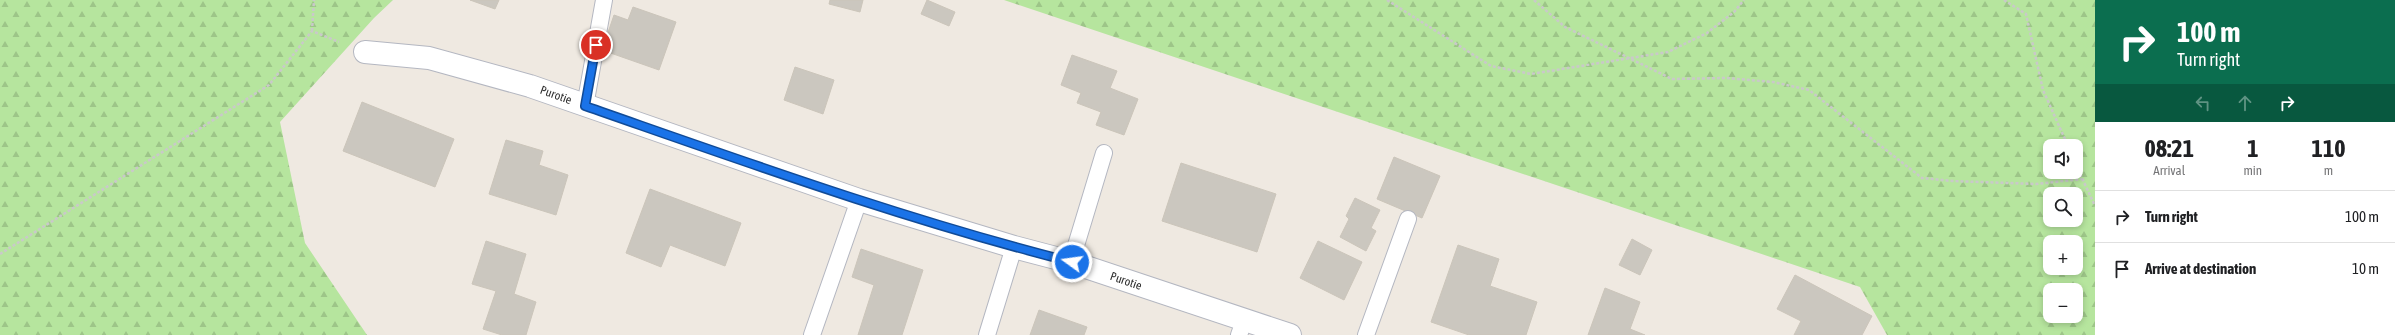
<!DOCTYPE html>
<html lang="en">
<head>
<meta charset="utf-8">
<style>
  :root { --surface:#fff; --page:#f2f2f2; --text:#202124; --muted:#757577; --line:#e0e0e0 }
  body { margin:0; font-family:"Asap Condensed",sans-serif; background:var(--page); color:var(--text); height:100vh; display:flex; flex-direction:column; font-size:15px; white-space:nowrap }
  * { box-sizing:border-box; margin:0 }
  p { font-size:13px; color:var(--muted) }
  .icon { flex:none; width:22px; height:22px; fill:none; stroke:currentColor; stroke-width:2; stroke-linecap:round; stroke-linejoin:round }
  .map { position:relative; flex:1; overflow:hidden }
  .panel { display:flex; flex-direction:column; background:var(--surface); width:300px }
  .panel>* { flex:none }
  .banner { background:#0b6e4f; color:#fff; overflow:hidden }
  .tools { position:absolute; left:2043px; top:139px; display:grid; gap:8px }
  .tools a { display:grid; place-items:center; width:40px; height:40px; border-radius:8px; background:var(--surface); box-shadow:0 2px 6px #0003; font-size:20px }
  .pin { position:absolute; display:grid; place-items:center; width:34px; height:34px; color:#fff; margin:-17px; border:2px solid #fff; border-radius:50%; box-shadow:0 1px 4px #0007 }
  .me { position:absolute; width:44px; margin:-22px; rotate:284deg; stroke-linejoin:round; filter:drop-shadow(0 0 3px #0008) }
  .turn { display:flex; align-items:center; gap:14px; height:84px; padding:0 16px; font-size:18px }
  .turn .icon { width:52px; height:52px; stroke-width:2.5 }
  .turn b { display:block; font-size:28px; line-height:34px }
  .lanes { display:flex; align-items:center; height:38px; padding:0 16px; background:#0003; justify-content:center; gap:20px; direction:ltr }
  .lanes .off { opacity:.35 }
  .eta { display:flex; justify-content:space-evenly; align-items:center; height:68px; text-align:center }
  .eta b { font-size:24px; font-weight:700; line-height:28px }
  ul { padding:0; list-style:none }
  li { display:flex; align-items:center; gap:12px; height:52px; padding:0 16px; border-top:1px solid var(--line) }
  li div { flex:1 }
  li b { display:block; font-size:15px }
  li em { font-style:normal }
  main { display:flex; flex:1; min-height:0 }
  .map>svg:first-child { display:block }
  .forest { fill:url(#forest-firs); fill-rule:evenodd }
  .building { fill:#cbc7bf; stroke:#cbc5ba }
  .lines { fill:none; stroke-linecap:round; stroke-linejoin:round }
  .service-casing { stroke:#b4b7c1; stroke-width:18 }
  .minor-casing { stroke:#b4b7c1; stroke-width:24 }
  .path { stroke:#c9c9c9; stroke-width:2.5; stroke-dasharray:3 2; stroke-linecap:butt }
  .service { stroke:#fff; stroke-width:16 }
  .minor { stroke:#fff; stroke-width:22 }
  .route-casing { stroke:#114b97; stroke-width:10 }
  .route { stroke:#1a73e8; stroke-width:7 }
  .labels { text-anchor:middle; stroke-width:3; stroke-linejoin:round; paint-order:stroke }
  .street-label { font-size:12px; fill:#2e2e2e; stroke:#fff }
</style>
</head>
<body>
<main>
<div class="map">
<svg width="2095" height="335" viewBox="0 0 2095 335">
  <defs>
    <pattern id="forest-firs" width="22" height="20" patternUnits="userSpaceOnUse"><rect width="22" height="20" fill="#b6e59e"/><path d="M5 1l3.5 6h-7zM16 11l3.5 6h-7z" fill="#9dc588"/></pattern>
  </defs>
  <rect width="100%" height="100%" fill="#efe9e1"/>
  <!-- forest -->
  <path class="forest" d="M0 0H393L374 18 280 122 305 243 367 335H0Z
    M1004 0H2095V335H1887L1860 287ZM2050 146H2076V172H2050ZM2050 194H2076V220H2050ZM2050 242H2076V268H2050ZM2050 290H2076V316H2050Z"/>
  <!-- building -->
  <path class="building" d="M470 0H499L495 9Z
    M830 0H863L860 12 829 4Z
    M927 0 955 12 949 26 921 14Z
    M633 7 676 22 659 70 602 50 614 15 628 20Z
    M1072 55 1117 71 1110 88 1138 99 1124 135 1096 125 1101 112 1077 103 1081 93 1061 85Z
    M795 67 834 80 823 114 784 100Z
    M362 102 454 139 435 187 343 151Z
    M506 140 543 151 539 165 568 175 556 215 489 194Z
    M1394 157 1440 176 1422 218 1377 199Z
    M1181 163 1276 194 1257 252 1162 221Z
    M650 189 741 223 725 266 670 245 661 267 626 253Z
    M1355 198 1380 210 1371 228 1376 231 1366 251 1340 237 1349 219 1346 216Z
    M1632 239 1652 250 1640 275 1619 265Z
    M486 241 526 254 514 294 536 302 526 335H502L483 329 496 291 472 284Z
    M1318 241 1362 262 1344 300 1300 278Z
    M1458 245 1499 259 1490 286 1537 302 1526 335H1469L1431 322Z
    M861 249 923 270 902 335H858L874 285 852 277Z
    M1795 275 1872 316 1862 335H1794L1801 321 1777 309Z
    M1605 288 1640 302 1630 329 1645 335H1588Z
    M1039 310 1087 327 1084 335H1030Z"/>
  <g class="lines">
    <!-- service casing -->
    <g class="service-casing">
      <path id="service" d="M585 106 604 0
        M1071 262 1104 153
        M812 335 859 200
        M987 335 1014 247
        M1239 335 1244 321
        M1366 335 1408 219"/>
    </g>
    <!-- minor casing -->
    <g class="minor-casing">
      <path id="minor" d="M365 52 429 58 530 86 859 200 1014 247 1071 262 1290 335"/>
    </g>
    <!-- path -->
    <path class="path" d="M1387 0 1491 66 1531 74 1668 52 1707 33 1734 12 1744 0
      M1534 0 1565 27 1672 79 1726 78 1773 82 1809 90 1922 178 1952 181 2036 184 2082 179
      M2004 0 2026 14 2043 90 2068 146
      M312 31 314 0
      M2076 165 2095 206
      M0 254 269 85 312 31 339 42"/>
    <!-- service -->
    <use href="#service" class="service"/>
    <!-- minor -->
    <use href="#minor" class="minor"/>
  </g>
  <g class="lines">
    <!-- route casing -->
    <g class="route-casing">
      <path id="route" d="M596 45 585 106C746 162 906 220 1072 262"/>
    </g>
    <!-- route -->
    <use href="#route" class="route"/>
  </g>
  <g class="labels">
    <!-- street labels -->
    <g class="street-label">
      <text transform="translate(556 95) rotate(20)" y="4">Purotie</text>
      <text transform="translate(1126 281) rotate(19)" y="4">Purotie</text>
    </g>
  </g>
</svg>
<div class="tools">
<a><svg class="icon" aria-label="sound" viewBox="0 0 24 24"><path d="M4 9h4l5-4v14l-5-4H4zM17 9q2 3 0 6"/></svg></a>
<a><svg class="icon" aria-label="search" viewBox="0 0 24 24"><circle cx="10" cy="10" r="6"/><path d="M15 15l6 6"/></svg></a>
<a>+</a>
<a>−</a>
</div>
<div class="pin" style="left:596px;top:45px;background:#d93025"><svg class="icon" aria-label="arrive" viewBox="0 0 24 24"><path d="M6 21V4h12l-3 4 3 4H6"/></svg></div>
<svg class="me" style="left:1072px;top:262px" viewBox="-20 -20 40 40"><circle r="17" fill="#1a73e8" stroke="#fff" stroke-width="3"/><path d="M0-11L8 9 0 5-8 9z" fill="#fff"/></svg>
</div>
<section class="panel">
<div class="banner">
<div class="turn"><svg class="icon" aria-label="right" viewBox="0 0 24 24"><path d="M7 20v-9h11M14 6l5 5-5 5"/></svg><div><b>100 m</b>Turn right</div></div>
<div class="lanes"><svg class="icon off" aria-label="left" viewBox="0 0 24 24"><path d="M17 20v-9H6M10 6l-5 5 5 5"/></svg><svg class="icon off" aria-label="ahead" viewBox="0 0 24 24"><path d="M12 20V5M6 11l6-6 6 6"/></svg><svg class="icon" aria-label="right" viewBox="0 0 24 24"><path d="M7 20v-9h11M14 6l5 5-5 5"/></svg></div>
</div>
<div class="eta">
<div><b>08:21</b><p>Arrival</p></div>
<div><b>1</b><p>min</p></div>
<div><b>110</b><p>m</p></div>
</div>
<ul>
<li><svg class="icon" aria-label="right" viewBox="0 0 24 24"><path d="M7 20v-9h11M14 6l5 5-5 5"/></svg><div><b>Turn right</b></div><em>100 m</em></li>
<li><svg class="icon" aria-label="arrive" viewBox="0 0 24 24"><path d="M6 21V4h12l-3 4 3 4H6"/></svg><div><b>Arrive at destination</b></div><em>10 m</em></li>
</ul>
</section>
</main>
</body>
</html>
